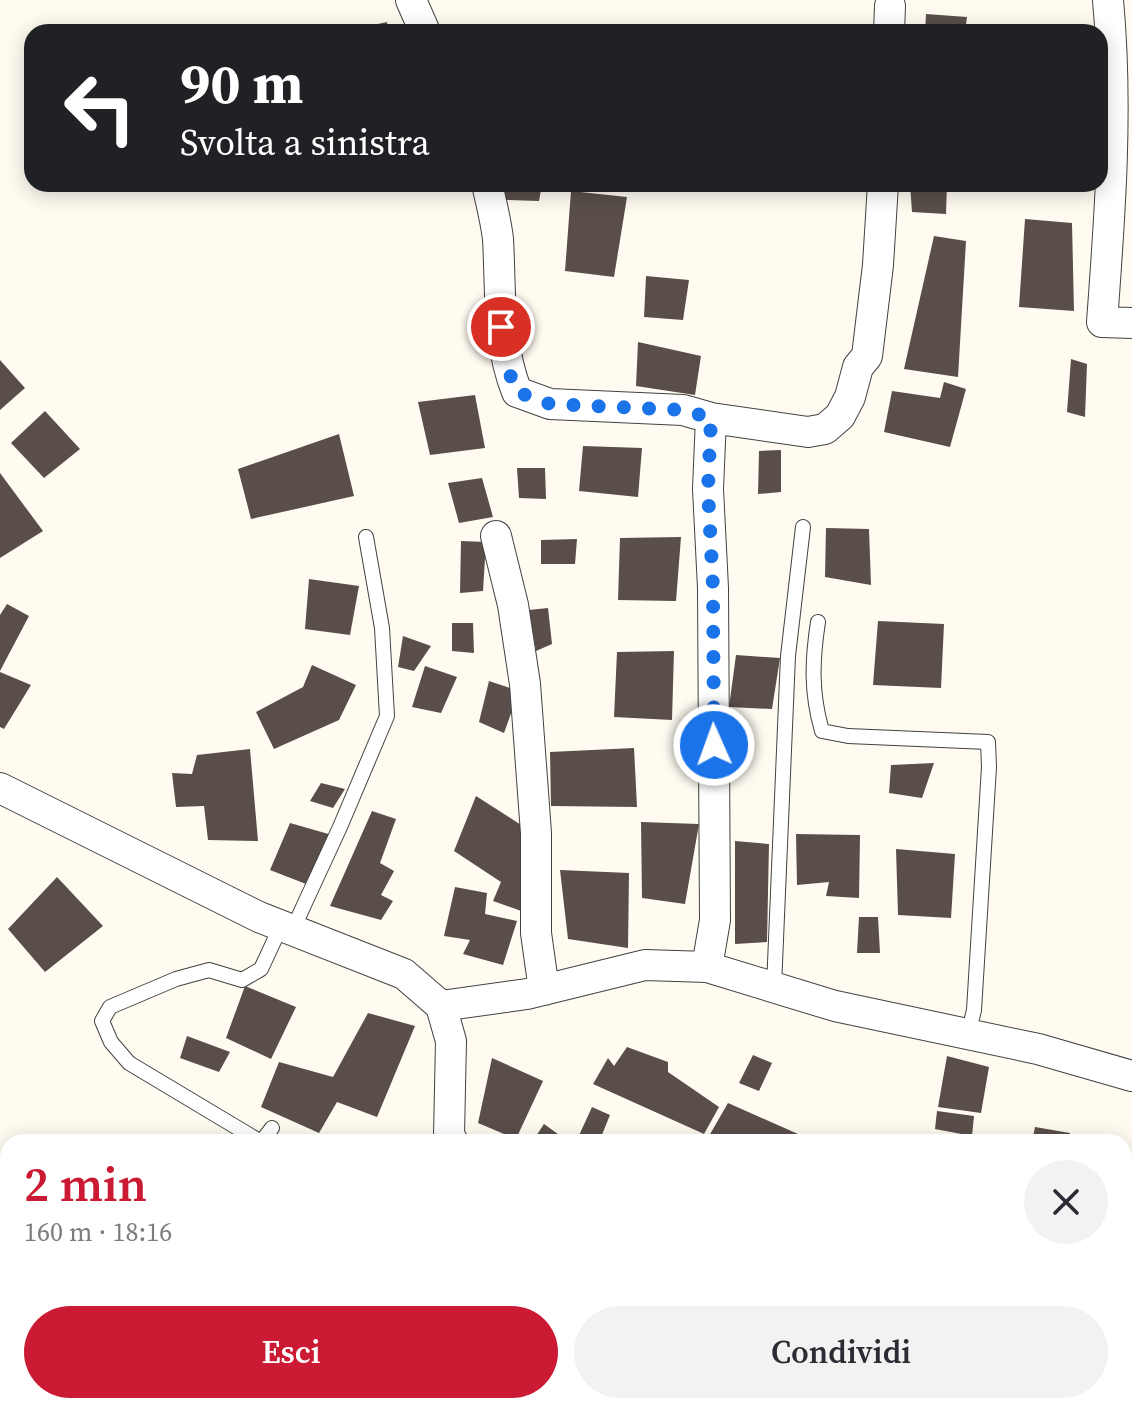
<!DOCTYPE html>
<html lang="it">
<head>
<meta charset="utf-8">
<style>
  :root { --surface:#fff; --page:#f2f2f3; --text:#2b2b33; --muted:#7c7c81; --accent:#cb1b34 }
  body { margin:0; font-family:"Source Serif 4",serif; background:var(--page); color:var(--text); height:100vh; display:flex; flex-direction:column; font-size:30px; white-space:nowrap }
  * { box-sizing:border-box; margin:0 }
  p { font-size:26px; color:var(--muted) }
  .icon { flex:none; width:44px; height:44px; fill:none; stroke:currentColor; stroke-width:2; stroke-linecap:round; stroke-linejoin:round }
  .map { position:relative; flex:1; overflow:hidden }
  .sheet { position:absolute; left:0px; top:1134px; width:1132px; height:280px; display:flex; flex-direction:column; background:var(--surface); border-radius:24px 24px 0 0; box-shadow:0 4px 20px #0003 }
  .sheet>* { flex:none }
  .top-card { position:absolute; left:24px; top:24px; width:1084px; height:168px; border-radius:24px; box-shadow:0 4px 20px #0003; background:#202124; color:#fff; overflow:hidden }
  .pin { position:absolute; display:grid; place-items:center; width:68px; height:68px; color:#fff; margin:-34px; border:4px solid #fff; border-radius:50%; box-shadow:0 2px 8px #0007 }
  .me { position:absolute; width:88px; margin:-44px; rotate:358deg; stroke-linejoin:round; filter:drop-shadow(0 0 6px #0008) }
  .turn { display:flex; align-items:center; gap:28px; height:168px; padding:0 24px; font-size:36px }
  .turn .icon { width:104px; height:104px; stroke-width:2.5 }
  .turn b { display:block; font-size:56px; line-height:68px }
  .round { display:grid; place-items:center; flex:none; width:84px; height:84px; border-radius:42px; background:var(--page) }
  .overview { display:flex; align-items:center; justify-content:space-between; height:136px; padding:0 24px }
  h1 { font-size:48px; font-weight:600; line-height:60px; color:var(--accent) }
  .action { display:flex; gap:16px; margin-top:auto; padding:16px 24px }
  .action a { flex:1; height:92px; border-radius:48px; background:var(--accent); color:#fff; font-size:32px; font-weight:600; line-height:92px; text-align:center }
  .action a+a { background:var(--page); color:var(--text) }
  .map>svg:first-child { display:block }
  .building { fill:#594e4a }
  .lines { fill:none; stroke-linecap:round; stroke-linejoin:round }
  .service-casing { stroke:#424242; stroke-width:16 }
  .minor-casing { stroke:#424242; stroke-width:32 }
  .service { stroke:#fff; stroke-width:14 }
  .minor { stroke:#fff; stroke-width:30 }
  .route { stroke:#1a73e8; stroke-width:14; stroke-dasharray:0 25.2 }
</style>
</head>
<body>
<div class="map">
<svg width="1132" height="1414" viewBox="0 0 1132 1414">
  <rect width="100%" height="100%" fill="#fffbf1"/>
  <!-- building -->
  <path class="building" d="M926 14 967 17 965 32H925Z
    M387 22 389 32H346V31Z
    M503 184H542L539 201 506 200Z
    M910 184H947L946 214 912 212Z
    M571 191 627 197 614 277 565 271Z
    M1025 219 1072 223 1074 311 1019 307Z
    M934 236 966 241 958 377 904 369Z
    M646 276 689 280 683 320 644 317Z
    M638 342 701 356 695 395 636 386Z
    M1071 359 1087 364 1085 417 1067 412Z
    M0 360 25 388 0 410Z
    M944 382 966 389 950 447 884 432 892 391 940 398Z
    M475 395 485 448 430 455 418 402Z
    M45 411 80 449 44 478 11 443Z
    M339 434 354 496 251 519 238 469Z
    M583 446 642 448 638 497 579 491Z
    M781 450V492L758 494 759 451Z
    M517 468H545L546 499 519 498Z
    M0 473 43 531 0 558Z
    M482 478 493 517 459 523 448 483Z
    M826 528 869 529 871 585 825 577Z
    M681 537 676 601 618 600 620 538Z
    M577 539 575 564H541V540Z
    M461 541 486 542 483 591 460 593Z
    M309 579 359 586 350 635 305 629Z
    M7 604 29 616 0 671V615Z
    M548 608 552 644 536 651 529 610Z
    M878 621 944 624 941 688 873 685Z
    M452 623H473L474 653 452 651Z
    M403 636 431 646 414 671 398 667Z
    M674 651 672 720 614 717 617 652Z
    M736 655 780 658 772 709 729 707Z
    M312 665 356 685 339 720 274 749 256 712 303 687Z
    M425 666 457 677 441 713 412 707Z
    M0 672 31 685 4 729 0 727Z
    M489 681 519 691 504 733 479 722Z
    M634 748 637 807 551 806 550 752Z
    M250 749 258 841 208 840 204 806 176 807 172 773 192 774 197 755Z
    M934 763 922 798 889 793 891 765Z
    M321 783 345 789 333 808 310 801Z
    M476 796 529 830 524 912 493 901 501 882 454 851Z
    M372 811 396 819 380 863 394 871 381 895 393 901 381 920 330 906Z
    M641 822 699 824 685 904 642 898Z
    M290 823 332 835 306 884 270 870Z
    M796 834 860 835 859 898 826 896 829 882 797 885Z
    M735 841 769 844 767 942 735 944Z
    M896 849 955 854 951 918 898 915Z
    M560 870 629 873 628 948 568 939Z
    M57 877 103 926 45 972 8 929Z
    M455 887 487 893 485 914 517 921 503 965 463 954 470 940 444 936Z
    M859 917H878L880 953H857Z
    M245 986 296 1007 271 1059 226 1038Z
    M368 1013 415 1026 377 1117 337 1102 319 1133 261 1107 279 1062 333 1077Z
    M187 1036 230 1052 219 1072 180 1058Z
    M627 1047 668 1062V1072L719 1107 704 1134 593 1084 608 1058 614 1066Z
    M753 1055 772 1063 759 1091 739 1083Z
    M947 1056 989 1067 981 1113 938 1107Z
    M492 1058 543 1081 516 1139 478 1123Z
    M728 1103 816 1142H721L709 1136Z
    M592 1107 610 1115 599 1142H576Z
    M937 1111 974 1116 972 1136 935 1129Z
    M544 1124 569 1142H532Z
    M1035 1127 1070 1133 1068 1142H1032Z
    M647 1134 670 1141V1142H644Z
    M1124 1394 1132 1395V1414H1108L1110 1406H1124Z
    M456 1406H464L470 1414H448Z
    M745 1406H761L776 1414H741Z
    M959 1406H994L992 1414H958Z"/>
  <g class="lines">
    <!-- service casing -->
    <g class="service-casing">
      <path id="service" d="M818 622C812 661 811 693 822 731L848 736 988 742 989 767 974 1010 968 1035
        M292 931 340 827 387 716 382 628 366 537
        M774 987 788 656 803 527
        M272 1128 261 1142 129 1063 111 1042 102 1021 110 1007 176 979 209 970 242 980 261 969 281 926
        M481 1406 483 1408
        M592 1414 593 1406"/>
    </g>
    <!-- minor casing -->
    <g class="minor-casing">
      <path id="minor" d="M411 0 425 32
        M1108 0C1118 107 1110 215 1102 322L1132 323
        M889 32 890 6
        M487 184C491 202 496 221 498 239 501 291 497 342 517 392L550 404 683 410 711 418 808 432 825 429 840 416 850 397 858 367 867 356 878 265 883 184
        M496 536 513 605 525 684 536 833V933L544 990
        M0 788 259 917 404 974 441 1006 451 1041 449 1135 453 1142
        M707 967 715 920 713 588 708 489 711 418
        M441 1006 527 994 645 965 707 967 835 1006 1038 1049 1132 1076
        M832 1406 846 1414"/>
    </g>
    <!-- service -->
    <use href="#service" class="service"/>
    <!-- minor -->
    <use href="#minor" class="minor"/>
  </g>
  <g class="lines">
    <!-- route -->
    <path class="route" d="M501 327 507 367 517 392 550 404 683 410 711 418 708 489 713 588 714 745"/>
  </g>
</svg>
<div class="pin" style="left:501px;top:327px;background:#d93025"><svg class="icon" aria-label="arrive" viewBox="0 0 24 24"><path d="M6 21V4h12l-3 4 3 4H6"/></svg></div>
<svg class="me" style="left:714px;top:745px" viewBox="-20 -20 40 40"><circle r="17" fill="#1a73e8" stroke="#fff" stroke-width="3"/><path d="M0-11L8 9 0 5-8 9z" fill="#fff"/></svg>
<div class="top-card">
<div class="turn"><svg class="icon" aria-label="left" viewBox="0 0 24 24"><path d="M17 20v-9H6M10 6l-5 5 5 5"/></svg><div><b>90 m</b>Svolta a sinistra</div></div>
</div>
<section class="sheet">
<div class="overview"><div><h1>2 min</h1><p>160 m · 18:16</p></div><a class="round"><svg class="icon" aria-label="close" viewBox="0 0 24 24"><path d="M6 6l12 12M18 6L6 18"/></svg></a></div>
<div class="action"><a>Esci</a><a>Condividi</a></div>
</section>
</div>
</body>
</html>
